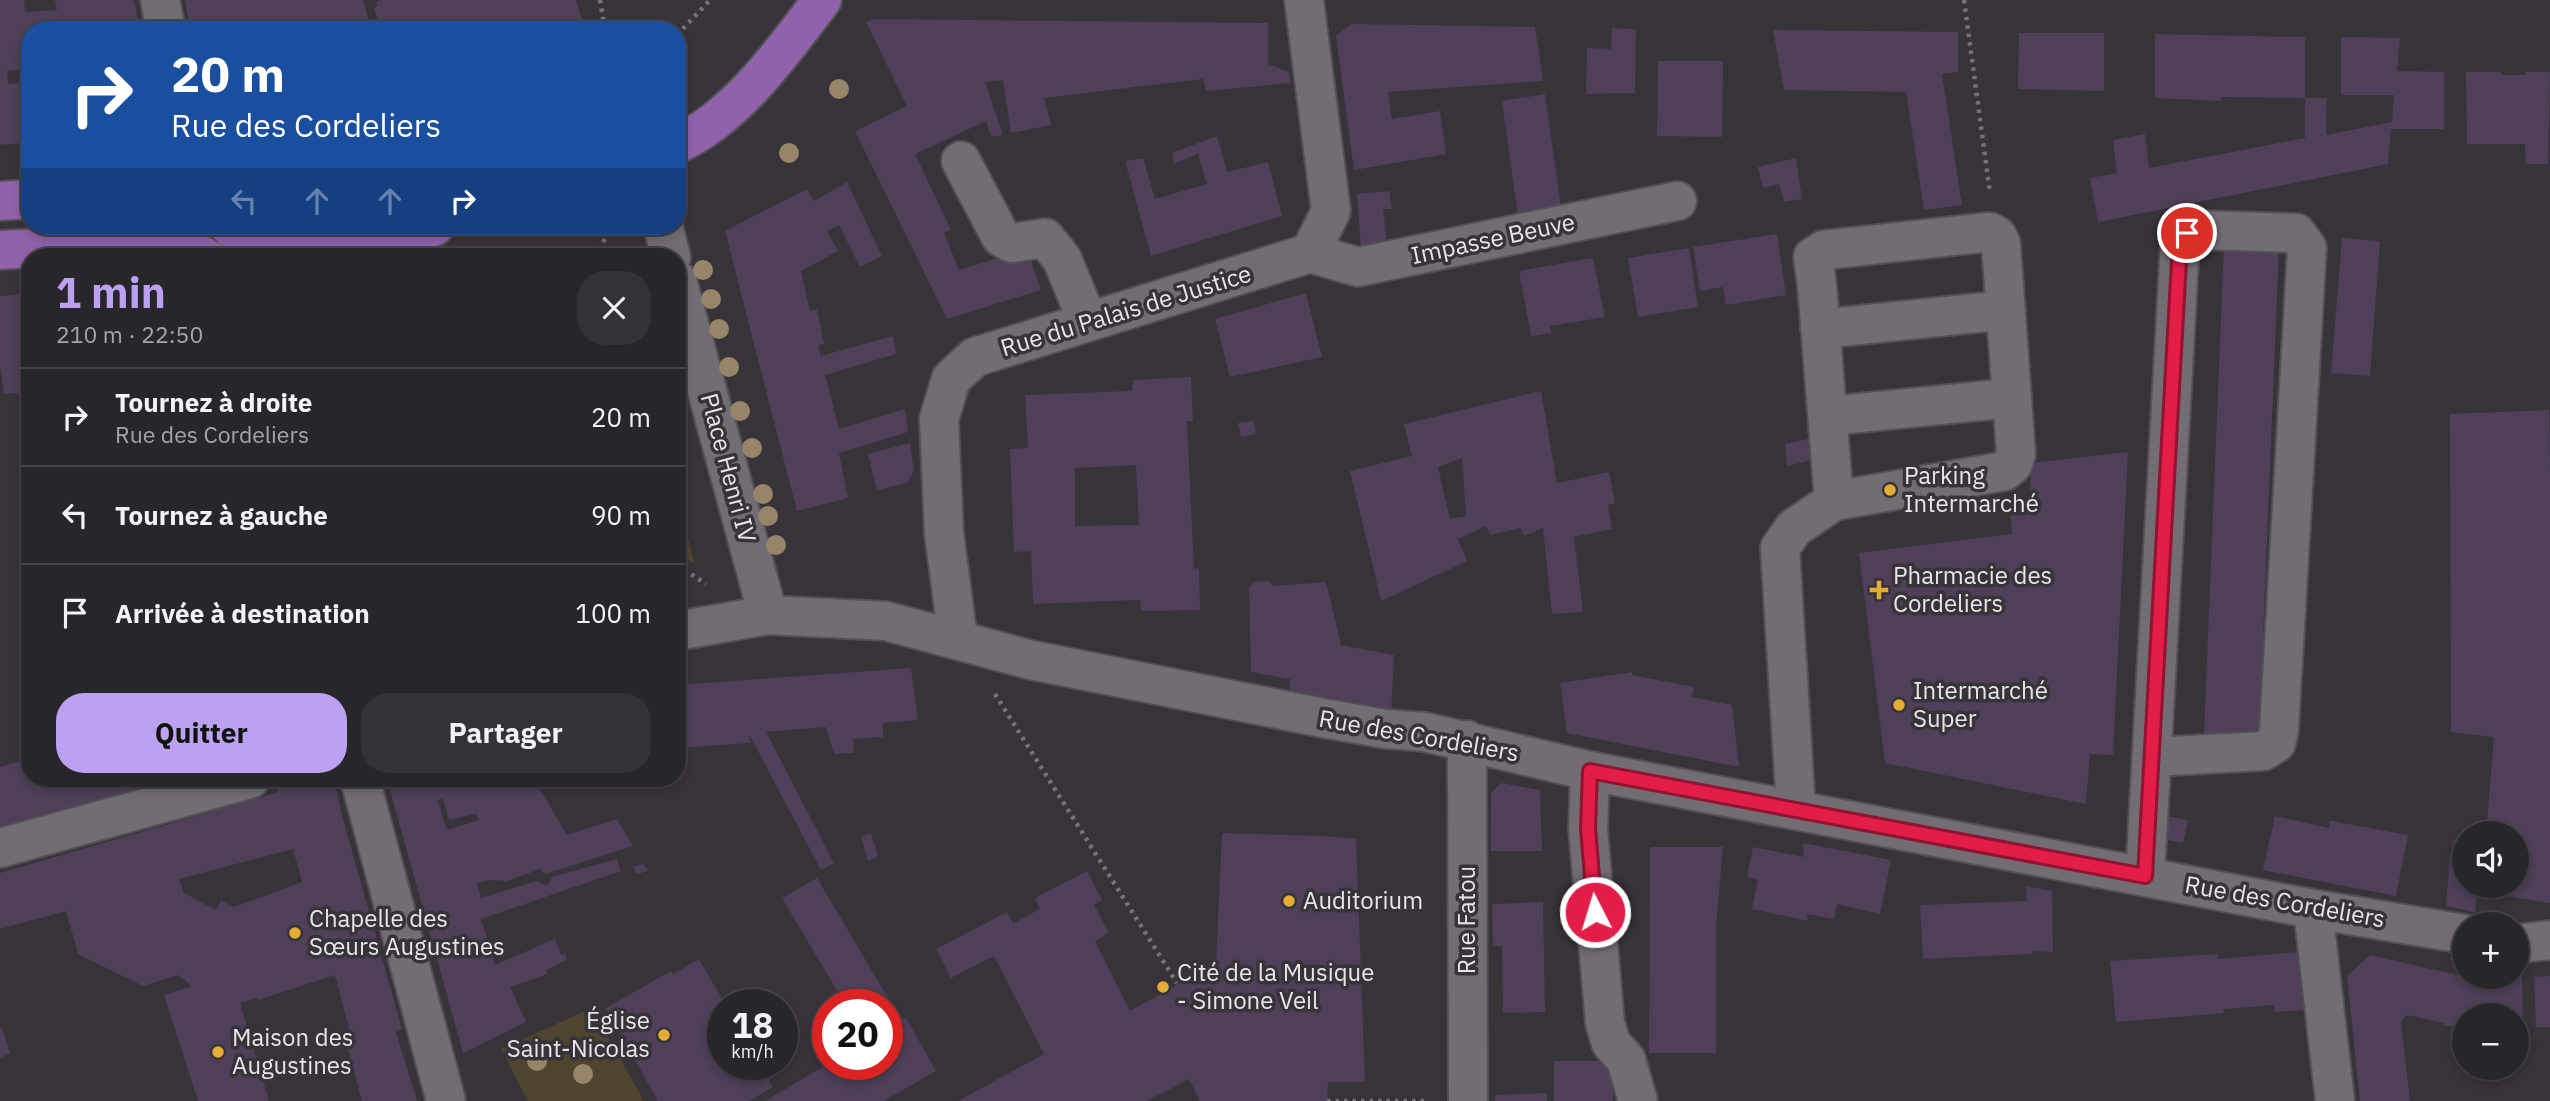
<!DOCTYPE html>
<html lang="fr">
<head>
<meta charset="utf-8">
<style>
  :root { --surface:#29262b; --page:#353237; --text:#f1f3f6; --muted:#a5a5a9; --line:#454347; --accent:#bca0f2 }
  body { margin:0; font-family:"IBM Plex Sans",sans-serif; background:var(--page); color:var(--text); height:100vh; display:flex; flex-direction:column; font-size:26px; white-space:nowrap }
  * { box-sizing:border-box; margin:0 }
  p { font-size:23px; color:var(--muted) }
  .icon { flex:none; width:38px; height:38px; fill:none; stroke:currentColor; stroke-width:2; stroke-linecap:round; stroke-linejoin:round }
  .map { position:relative; flex:1; overflow:hidden }
  .panel { position:absolute; left:21px; top:248px; width:665px; height:539px; display:flex; flex-direction:column; background:var(--surface); border-radius:28px; box-shadow:0 4px 10px #0003,0 0 0 2px var(--line) }
  .panel>* { flex:none }
  .hud { position:absolute; left:21px; top:21px; width:665px; height:214px; border-radius:28px; box-shadow:0 4px 10px #0003,0 0 0 2px var(--line); background:#1a4fa0; color:#fff; overflow:hidden }
  .fabs { position:absolute; left:2452px; top:821px; display:grid; gap:14px }
  .fabs a { display:grid; place-items:center; width:77px; height:77px; border-radius:50%; background:var(--surface); box-shadow:0 4px 10px #0003,0 0 0 2px var(--line); font-size:35px }
  .speed { position:absolute; left:707px; top:989px; display:flex; gap:14px; font-size:35px; font-weight:700; text-align:center }
  .speed>* { display:grid; place-content:center; width:91px; height:91px; border-radius:50%; background:var(--surface); box-shadow:0 4px 10px #0003,0 0 0 2px var(--line); line-height:1 }
  .speed small { font-size:18px; font-weight:400 }
  .speed .limit { border:10px solid #d22; background:#fff; color:#111 }
  .pin { position:absolute; display:grid; place-items:center; width:60px; height:60px; color:#fff; margin:-30px; border:4px solid #fff; border-radius:50%; box-shadow:0 2px 7px #0007 }
  .me { position:absolute; width:77px; margin:-38px; rotate:355deg; stroke-linejoin:round; filter:drop-shadow(0 0 5px #0008) }
  .turn { display:flex; align-items:center; gap:24px; height:147px; padding:0 35px; font-size:32px }
  .turn .icon { width:91px; height:91px; stroke-width:2.5 }
  .turn b { display:block; font-size:49px; line-height:60px }
  .lanes { display:flex; align-items:center; height:66px; padding:0 35px; background:#0003; justify-content:center; gap:35px; direction:ltr }
  .lanes .off { opacity:.35 }
  .round { display:grid; place-items:center; flex:none; width:74px; height:74px; border-radius:28px; background:var(--page) }
  .summary { display:flex; align-items:center; justify-content:space-between; height:119px; padding:0 35px }
  h1 { font-size:42px; font-weight:800; line-height:52px; color:var(--accent) }
  .cta { display:flex; gap:14px; margin-top:auto; padding:14px 35px }
  .cta a { flex:1; height:80px; border-radius:28px; background:var(--accent); color:#111; font-size:28px; font-weight:800; line-height:80px; text-align:center }
  .cta a+a { background:var(--page); color:var(--text) }
  ul { padding:0; list-style:none }
  li { display:flex; align-items:center; gap:21px; height:98px; padding:0 35px; border-top:2px solid var(--line) }
  li div { flex:1 }
  li b { display:block; font-size:26px }
  li em { font-style:normal }
  .map>svg:first-child { display:block }
  .green { fill:#4f442e }
  .building { fill:#4f3f59; fill-rule:evenodd }
  .lines { fill:none; stroke-linecap:round; stroke-linejoin:round }
  .minor-casing { stroke:#534f55; stroke-width:42 }
  .major-casing { stroke:#534f55; stroke-width:42 }
  .path { stroke:#757277; stroke-width:4.5; stroke-dasharray:3.5 5; stroke-linecap:butt }
  .minor { stroke:#726d75; stroke-width:38 }
  .major { stroke:#8f62a9; stroke-width:38 }
  .tree { fill:#97856a }
  .route-casing { stroke:#92132f; stroke-width:18 }
  .route { stroke:#e11d48; stroke-width:12 }
  .poi-dot { fill:#e4ad35; stroke:#373339; stroke-width:2.5 }
  .labels { text-anchor:middle; stroke-width:7; stroke-linejoin:round; paint-order:stroke }
  .street-label { font-size:24px; fill:#e8e5ea; stroke:#373339 }
  .poi-label { font-size:24px; fill:#e8e5ea; stroke:#373339; text-anchor:start }
</style>
</head>
<body>
<div class="map">
<svg width="2550" height="1101" viewBox="0 0 2550 1101">
  <rect width="100%" height="100%" fill="#373339"/>
  <!-- green -->
  <path class="green" d="M677 500 695 564 677 553Z
    M592 1008 644 1101H528L501 1049Z"/>
  <!-- building -->
  <path class="building" d="M0 0H24L25 12 57 10 55 0H134L140 30H30V69L7 71 8 84 30 82V142L0 145Z
    M185 0H363L371 30H190Z
    M381 0H576L585 30H381L374 8 378 6 376 2Z
    M875 19 1268 23V64L1289 72 1291 83 1206 91 1203 79 1044 98 1051 125 1011 133 1003 80 985 82 1003 135 991 137 986 121 915 154 951 230 944 233 959 270 1027 249 1041 290 947 319 855 131 907 106 866 22Z
    M1351 24 1535 27 1543 81 1388 92 1392 119 1440 111 1446 154 1354 170 1336 36Z
    M1612 28 1636 29 1635 93 1586 94 1587 48 1611 49Z
    M1773 30 1958 32V72L1942 74 1962 205 1924 210 1906 92 1784 90Z
    M2019 33H2104V91L2018 89Z
    M2155 34 2305 37V98L2221 97V101L2155 98Z
    M2341 37 2400 38 2397 71 2444 72V129H2391L2388 164 2098 222 2090 178 2117 173 2113 140 2145 134 2149 168 2305 138V98H2327L2326 135 2392 122 2394 95H2341Z
    M1658 61H1723L1722 137 1657 136Z
    M2466 72H2501V75H2525L2526 72H2550L2548 164H2526L2525 144H2467Z
    M1545 94 1561 207 1518 217 1502 101Z
    M1217 136 1227 172 1268 162 1282 216 1151 256 1125 161 1143 158 1155 199 1207 184 1198 154 1174 164 1172 153Z
    M1796 158 1802 199 1784 202 1779 184 1763 188 1758 167Z
    M847 182 882 256 860 267 839 225 827 231 838 251 801 271 810 311 817 309 824 344 818 345 821 356 893 336 896 354 825 375 839 429 905 409 908 432 839 453 848 498 797 511 725 231 807 189 814 201Z
    M1389 191 1392 209H1383L1387 243 1361 248 1357 194Z
    M1777 234 1786 295 1726 305 1723 287 1700 291 1693 247Z
    M2342 238 2380 241 2370 376 2331 373Z
    M2224 244 2279 247 2259 737 2204 734Z
    M1689 248 1698 307 1638 317 1628 258Z
    M1593 258 1605 317 1550 326 1552 333 1531 336 1519 271Z
    M1306 293 1322 357 1230 377 1215 319Z
    M30 294V392L4 394 0 365V296Z
    M1191 377 1193 421H1187L1194 569 1199 568 1200 610 1141 611 1140 600 1033 604 1031 551 1014 552 1010 449 1028 448 1025 395 1132 391 1133 380ZM1136 465 1139 525 1075 526V468Z
    M1541 391 1557 483 1609 472 1615 503 1608 505 1612 529 1574 537 1583 612 1552 614 1543 528 1524 536 1521 528 1490 535 1486 526 1458 539 1467 561 1381 601 1350 471 1412 456 1404 424ZM1462 458 1466 516 1450 519 1438 467Z
    M2549 410 2550 473V903L2481 892V886H2516V833H2486L2494 737 2451 732 2450 414Z
    M1254 421 1256 434 1241 437 1238 423Z
    M1816 437 1820 458 1787 466 1785 444Z
    M910 443 914 471 907 483 877 490 868 454Z
    M2128 452 2113 755 2090 754 2086 804 1885 763 1859 553 2012 534 2010 508 2030 507 2031 463Z
    M30 523V538L23 540 20 525Z
    M1269 581 1274 586 1326 582 1341 645 1394 655 1391 715 1289 695 1290 679 1251 672 1249 588 1254 582Z
    M911 668 918 720 883 723V737L853 739 854 753 834 754 826 727 766 732 834 863 821 870 749 734 750 743 677 748V685Z
    M1632 672V675L1694 687 1692 697 1732 705 1739 767 1567 733 1560 683Z
    M30 758V779L171 780 0 828V767Z
    M312 779H334L343 819 402 1029 396 1032 417 1101H362L347 1046 353 1044 335 975 258 1000 256 998 240 1003 269 1101H198L164 995 192 986 178 975 143 986 78 954 66 911 0 929V873L278 792 277 789ZM293 849 302 882 234 907 221 900 216 910 184 893 179 879Z
    M387 779H534L567 835 617 819 633 846 545 874 540 869 507 881 490 880 477 883 481 898 537 881 547 886 552 877 617 859 621 871 481 919 495 965 555 939 561 955 565 953 567 960 546 970 548 974 510 987 526 1022 463 1053ZM443 798 449 820 476 814 479 820 447 830 437 800Z
    M1501 783 1540 790 1542 851H1491V793Z
    M2167 816 2188 820 2183 843 2163 839Z
    M2275 816 2329 828V821H2332L2408 835 2396 896 2263 870Z
    M871 833 878 857 868 861 861 836Z
    M1222 833 1324 836 1356 839 1365 1082H1328L1327 1101H1200L1189 1079 1147 1101H958L1044 1054 994 956 951 978 936 949 1007 912 1013 924 1040 909 1035 898 1087 871 1102 900 1094 905 1109 933 1095 941 1130 1011 1216 963Z
    M1803 843 1891 860 1880 914 1837 904 1834 919 1807 914 1808 921 1752 909 1758 880 1747 877 1753 847 1804 857Z
    M1650 847H1723L1716 927V1053H1649Z
    M2450 857 2464 859V886H2478L2475 912 2446 906Z
    M643 864 648 871 637 874 633 867Z
    M817 878 901 1020 906 1018 936 1071 884 1101H765L828 1064H887V1004H845L782 898Z
    M2026 886 2052 891 2053 952 2031 951 2032 954 1923 959 1920 905 2027 901Z
    M1543 902 1545 1012 1503 1013 1502 946H1493L1492 904Z
    M2299 952 2306 1010 2275 1012 2274 1005 2223 1009 2224 1013 2116 1022 2110 961 2218 954V959Z
    M2370 955 2466 977 2516 976V974L2522 973 2523 1028H2516V1015H2464V1026H2444V1023L2407 1015 2401 1022 2410 1101H2360L2347 976Z
    M699 959 725 1004H723V1064H760L773 1087 749 1101H658L606 1008 671 971 673 974Z
    M2550 976V1027H2536L2534 977Z
    M2 1028 10 1053 0 1058V1029Z
    M1554 1061H1613V1101H1554Z
    M1547 1093V1101H1495V1095Z"/>
  <g class="lines">
    <!-- minor casing -->
    <g class="minor-casing">
      <path id="minor" d="M160 0 166 30
        M961 161 1001 237 1012 243 1045 238 1062 259 1088 322
        M663 226 671 257
        M1310 253 1358 267 1677 201
        M235 257 239 234
        M677 280 768 615
        M1820 329 2006 310
        M1828 416 2011 398
        M677 631 768 615 886 621 1031 660 1323 718 1386 729 1425 732 1590 771 2313 909 2464 934
        M958 639 944 533 939 419 951 379 975 357 1310 253 1331 211 1304 0
        M1467 740 1468 1101
        M1590 771 1588 829 1605 1023 1611 1043 1626 1060 1638 1101
        M360 779 446 1101
        M1796 809 1780 548 1794 528 1834 501 2005 471 2013 464 2016 454 2001 244 1997 236 1990 232 1824 250 1813 257 1817 285 1834 501
        M0 848 250 779
        M2145 876 2180 243 2187 233 2199 230 2296 233 2307 248 2279 730 2276 743 2263 751 2152 757
        M2313 909 2335 1101
        M2516 944 2550 940"/>
    </g>
    <!-- major casing -->
    <g class="major-casing">
      <path id="major" d="M677 144C736 118 784 50 822 0
        M0 201 30 199
        M229 226C257 246 323 233 356 226
        M0 250 156 242 184 247 205 257
        M353 257 413 236 435 226"/>
    </g>
    <!-- path -->
    <path class="path" d="M600 0 605 30
      M1964 0 1990 193
      M677 35 710 0
      M585 257 598 254
      M595 257 612 226
      M677 565 706 584
      M995 694 1177 983
      M1327 1101H1428"/>
    <!-- minor -->
    <use href="#minor" class="minor"/>
    <!-- major -->
    <use href="#major" class="major"/>
  </g>
  <!-- trees -->
  <g class="tree">
    <circle cx="839" cy="89" r="10"/>
    <circle cx="789" cy="153" r="10"/>
    <circle cx="703" cy="270" r="10"/>
    <circle cx="711" cy="299" r="10"/>
    <circle cx="719" cy="329" r="10"/>
    <circle cx="729" cy="367" r="10"/>
    <circle cx="740" cy="411" r="10"/>
    <circle cx="752" cy="448" r="10"/>
    <circle cx="763" cy="494" r="10"/>
    <circle cx="768" cy="516" r="10"/>
    <circle cx="776" cy="545" r="10"/>
    <circle cx="537" cy="1061" r="10"/>
    <circle cx="583" cy="1074" r="10"/>
  </g>
  <g class="lines">
    <!-- route casing -->
    <g class="route-casing">
      <path id="route" d="M1595 912 1588 828 1590 771 2145 876 2180 243 2187 233"/>
    </g>
    <!-- route -->
    <use href="#route" class="route"/>
  </g>
  <!-- markers -->
  <g class="poi-dot">
    <circle cx="1890" cy="490" r="7"/>
    <path d="M1875.5 579.5h7v7h7v7h-7v7h-7v-7h-7v-7h7z"/>
    <circle cx="1899" cy="705" r="7"/>
    <circle cx="1289" cy="901" r="7"/>
    <circle cx="295" cy="933" r="7"/>
    <circle cx="1163" cy="987" r="7"/>
    <circle cx="664" cy="1035" r="7"/>
    <circle cx="218" cy="1052" r="7"/>
  </g>
  <g class="labels">
    <!-- street labels -->
    <g class="street-label">
      <text transform="translate(1493 239) rotate(-12)" y="8">Impasse Beuve</text>
      <text transform="translate(1126 311) rotate(-17)" y="8">Rue du Palais de Justice</text>
      <text transform="translate(728 468) rotate(75)" y="8">Place Henri IV</text>
      <text transform="translate(1419 736) rotate(10)" y="8">Rue des Cordeliers</text>
      <text transform="translate(2285 902) rotate(10)" y="8">Rue des Cordeliers</text>
      <text transform="translate(1467 920) rotate(-90)" y="8">Rue Fatou</text>
    </g>
    <!-- poi labels -->
    <g class="poi-label">
      <text x="1904" y="484">Parking<tspan x="1904" dy="28">Intermarché</tspan></text>
      <text x="1893" y="584">Pharmacie des<tspan x="1893" dy="28">Cordeliers</tspan></text>
      <text x="1913" y="699">Intermarché<tspan x="1913" dy="28">Super</tspan></text>
      <text x="1303" y="909">Auditorium</text>
      <text x="309" y="927">Chapelle des<tspan x="309" dy="28">Sœurs Augustines</tspan></text>
      <text x="1177" y="981">Cité de la Musique<tspan x="1177" dy="28">- Simone Veil</tspan></text>
      <text x="650" y="1029" text-anchor="end">Église<tspan x="650" dy="28">Saint-Nicolas</tspan></text>
      <text x="232" y="1046">Maison des<tspan x="232" dy="28">Augustines</tspan></text>
    </g>
  </g>
</svg>
<div class="fabs">
<a><svg class="icon" aria-label="sound" viewBox="0 0 24 24"><path d="M4 9h4l5-4v14l-5-4H4zM17 9q2 3 0 6"/></svg></a>
<a>+</a>
<a>−</a>
</div>
<div class="speed"><div>18<small>km/h</small></div><div class="limit">20</div></div>
<div class="pin" style="left:2187px;top:233px;background:#d93025"><svg class="icon" aria-label="arrive" viewBox="0 0 24 24"><path d="M6 21V4h12l-3 4 3 4H6"/></svg></div>
<svg class="me" style="left:1595px;top:912px" viewBox="-20 -20 40 40"><circle r="17" fill="#e11d48" stroke="#fff" stroke-width="3"/><path d="M0-11L8 9 0 5-8 9z" fill="#fff"/></svg>
<div class="hud">
<div class="turn"><svg class="icon" aria-label="right" viewBox="0 0 24 24"><path d="M7 20v-9h11M14 6l5 5-5 5"/></svg><div><b>20 m</b>Rue des Cordeliers</div></div>
<div class="lanes"><svg class="icon off" aria-label="left" viewBox="0 0 24 24"><path d="M17 20v-9H6M10 6l-5 5 5 5"/></svg><svg class="icon off" aria-label="ahead" viewBox="0 0 24 24"><path d="M12 20V5M6 11l6-6 6 6"/></svg><svg class="icon off" aria-label="ahead" viewBox="0 0 24 24"><path d="M12 20V5M6 11l6-6 6 6"/></svg><svg class="icon" aria-label="right" viewBox="0 0 24 24"><path d="M7 20v-9h11M14 6l5 5-5 5"/></svg></div>
</div>
<section class="panel">
<div class="summary"><div><h1>1 min</h1><p>210 m · 22:50</p></div><a class="round"><svg class="icon" aria-label="close" viewBox="0 0 24 24"><path d="M6 6l12 12M18 6L6 18"/></svg></a></div>
<ul>
<li><svg class="icon" aria-label="right" viewBox="0 0 24 24"><path d="M7 20v-9h11M14 6l5 5-5 5"/></svg><div><b>Tournez à droite</b><p>Rue des Cordeliers</p></div><em>20 m</em></li>
<li><svg class="icon" aria-label="left" viewBox="0 0 24 24"><path d="M17 20v-9H6M10 6l-5 5 5 5"/></svg><div><b>Tournez à gauche</b></div><em>90 m</em></li>
<li><svg class="icon" aria-label="arrive" viewBox="0 0 24 24"><path d="M6 21V4h12l-3 4 3 4H6"/></svg><div><b>Arrivée à destination</b></div><em>100 m</em></li>
</ul>
<div class="cta"><a>Quitter</a><a>Partager</a></div>
</section>
</div>
</body>
</html>
